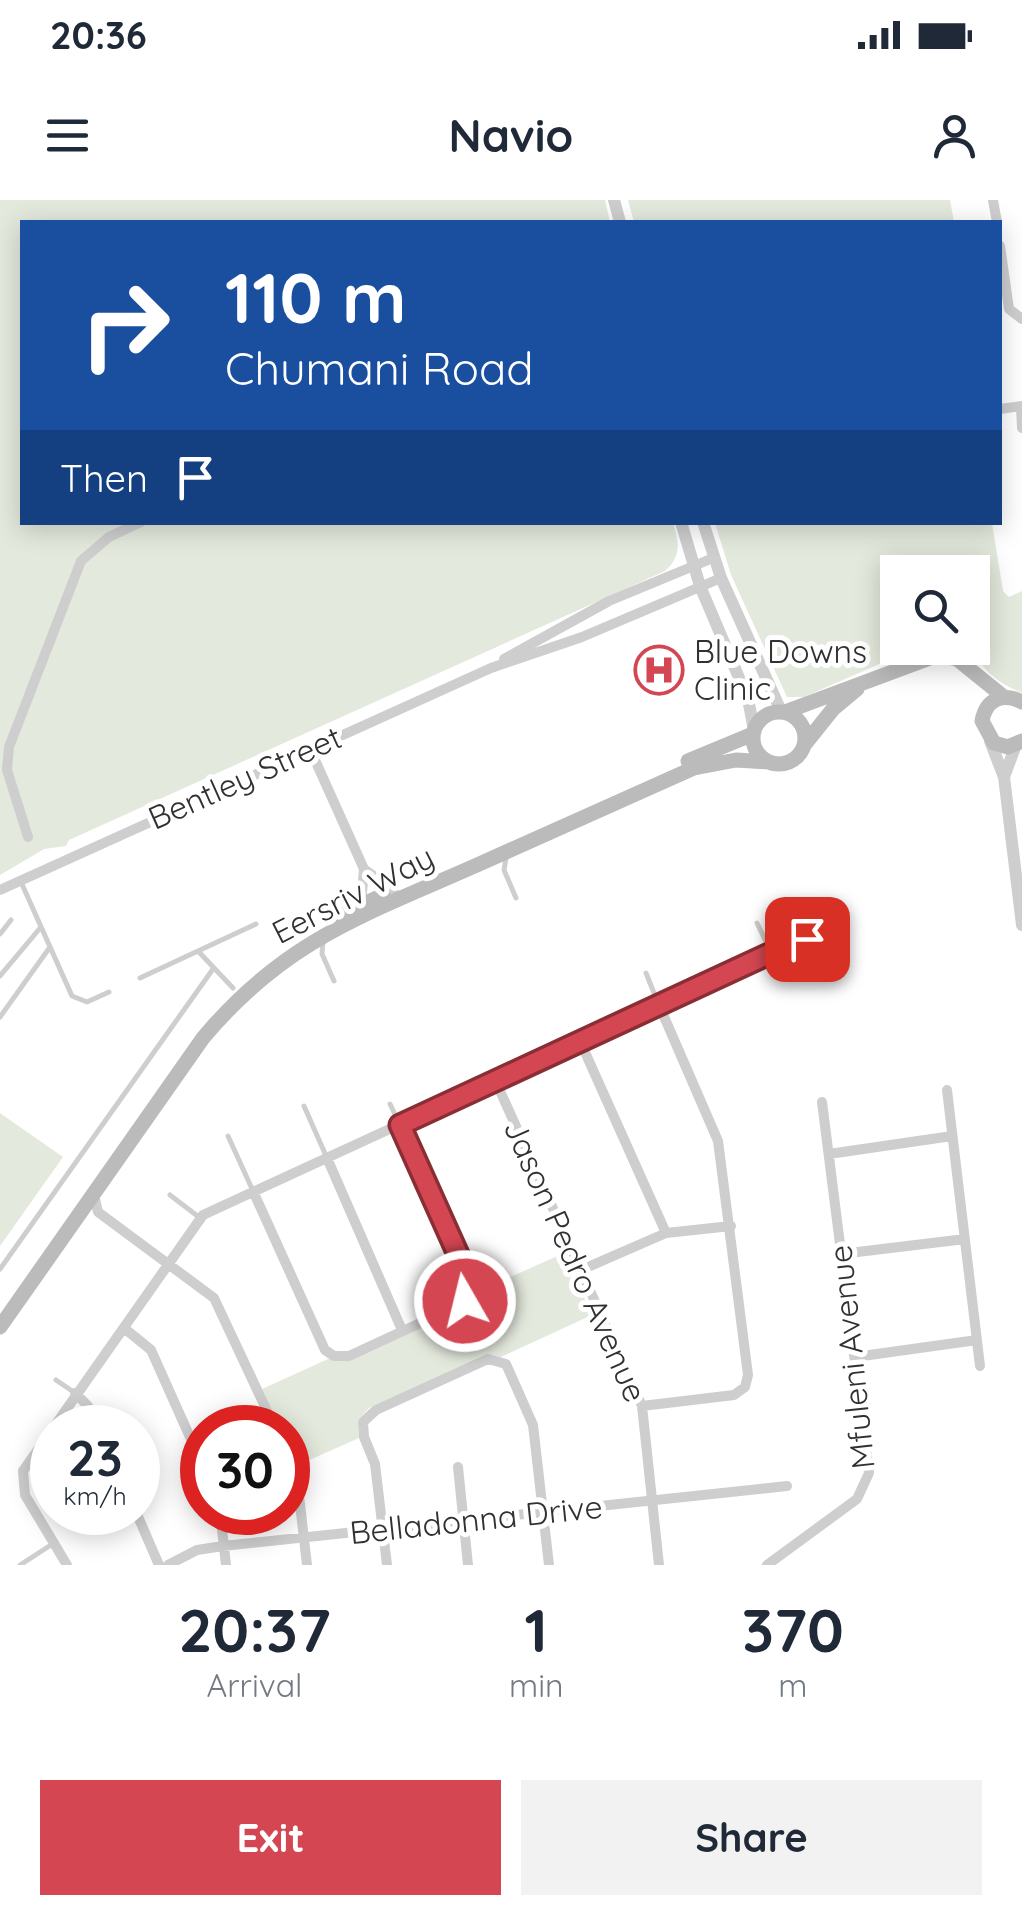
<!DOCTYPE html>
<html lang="en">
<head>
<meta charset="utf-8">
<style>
  :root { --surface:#fff; --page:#f2f2f3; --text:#1f2937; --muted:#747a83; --accent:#d44652 }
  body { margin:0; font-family:Quicksand,sans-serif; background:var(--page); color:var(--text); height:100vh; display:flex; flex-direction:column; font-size:38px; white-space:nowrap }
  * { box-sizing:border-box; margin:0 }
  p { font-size:32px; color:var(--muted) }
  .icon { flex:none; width:55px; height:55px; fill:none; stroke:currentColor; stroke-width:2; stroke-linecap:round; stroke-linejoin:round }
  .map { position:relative; height:1365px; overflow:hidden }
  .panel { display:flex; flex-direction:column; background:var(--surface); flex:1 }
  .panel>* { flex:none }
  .top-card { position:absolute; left:20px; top:20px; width:982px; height:305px; border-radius:0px; box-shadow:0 5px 25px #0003; background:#1a4fa0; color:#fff; overflow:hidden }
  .buttons { position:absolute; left:880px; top:355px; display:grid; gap:20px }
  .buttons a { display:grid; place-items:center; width:110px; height:110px; border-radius:0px; background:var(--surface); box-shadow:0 5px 25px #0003; font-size:50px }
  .speed { position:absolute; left:30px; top:1205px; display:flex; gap:20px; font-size:50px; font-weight:700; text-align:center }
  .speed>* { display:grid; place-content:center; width:130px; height:130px; border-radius:50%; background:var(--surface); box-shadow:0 5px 25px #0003; line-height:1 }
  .speed small { font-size:25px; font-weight:400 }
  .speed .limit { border:15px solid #d22; background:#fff; color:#111 }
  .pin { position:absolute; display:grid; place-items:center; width:85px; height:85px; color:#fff; margin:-42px; border-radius:20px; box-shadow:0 5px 15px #0006 }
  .me { position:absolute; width:110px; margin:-55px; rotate:352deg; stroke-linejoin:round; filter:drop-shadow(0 0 8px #0008) }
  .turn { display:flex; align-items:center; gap:35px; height:210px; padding:0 40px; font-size:45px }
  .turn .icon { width:130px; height:130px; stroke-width:2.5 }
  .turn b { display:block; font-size:70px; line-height:85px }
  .then { display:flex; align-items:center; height:95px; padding:0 40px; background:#0003; gap:20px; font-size:38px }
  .eta { display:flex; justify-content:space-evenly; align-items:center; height:170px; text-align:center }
  .eta b { font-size:60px; font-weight:700; line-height:70px }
  .primary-button { display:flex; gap:20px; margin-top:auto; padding:20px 40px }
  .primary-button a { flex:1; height:115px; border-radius:0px; background:var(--accent); color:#fff; font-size:40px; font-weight:700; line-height:115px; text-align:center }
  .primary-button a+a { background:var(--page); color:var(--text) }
  .status { display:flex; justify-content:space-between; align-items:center; height:70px; padding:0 50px; background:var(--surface); direction:ltr }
  .status svg { height:28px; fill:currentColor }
  header { display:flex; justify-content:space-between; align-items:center; height:130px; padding:0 40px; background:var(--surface); font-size:45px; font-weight:700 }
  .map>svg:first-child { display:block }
  .green { fill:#e4e9dd }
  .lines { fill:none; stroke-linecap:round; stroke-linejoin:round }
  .service { stroke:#cecece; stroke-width:5 }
  .minor { stroke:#cecece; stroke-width:10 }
  .tertiary { stroke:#cecece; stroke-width:12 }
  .secondary { stroke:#bbb; stroke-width:15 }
  .route-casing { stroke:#8a2e35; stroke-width:25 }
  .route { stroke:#d44652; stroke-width:18 }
  .labels { text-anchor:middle; stroke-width:10; stroke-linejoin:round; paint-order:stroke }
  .poi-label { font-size:32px; fill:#313131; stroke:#fff; text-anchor:start }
  .street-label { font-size:32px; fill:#313131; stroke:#fff }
</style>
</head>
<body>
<div class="status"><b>20:36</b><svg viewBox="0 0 49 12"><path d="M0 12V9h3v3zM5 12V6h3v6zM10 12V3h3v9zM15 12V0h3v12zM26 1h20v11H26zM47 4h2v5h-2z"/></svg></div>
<header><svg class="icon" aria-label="menu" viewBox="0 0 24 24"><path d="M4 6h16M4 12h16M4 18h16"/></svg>Navio<svg class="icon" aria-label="person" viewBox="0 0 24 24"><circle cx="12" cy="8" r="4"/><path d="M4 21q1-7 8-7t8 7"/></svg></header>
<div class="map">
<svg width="1022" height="1365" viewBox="0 0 1022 1365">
  <rect width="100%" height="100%" fill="#fff"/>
  <!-- green -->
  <path class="green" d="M0 0H605L610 22H22V322L673 323C679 342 682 356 665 371L69 640 66 646 44 649 0 675Z
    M628 0H950L954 22H634Z
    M715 323H992L1003 391 1009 397 1022 391V493C959 466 972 432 972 372H898V448H916L804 497H787L731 375Z
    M0 913 63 957 0 1046Z
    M564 1053 592 1115 501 1157 485 1156 369 1208 358 1220 359 1238 296 1266 288 1247V1228L279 1227 262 1189 328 1159 348 1160 467 1106 475 1093Z"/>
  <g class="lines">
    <!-- service -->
    <path class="service" d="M506 658 504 670 516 698
      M21 682 72 796 87 802 109 792
      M757 723 771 752
      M0 734 11 720
      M323 742 322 754 334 781
      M198 751 233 788
      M646 773 658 803
      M0 776 41 727
      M140 778 256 724
      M0 817 50 747
      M390 904 399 923
      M304 906 327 958
      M228 936 253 991
      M170 995 200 1018
      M0 1069 213 769
      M56 1180 75 1193
      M20 1365 54 1343"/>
    <!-- minor -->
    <path class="minor" d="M993 0 997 22
      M1000 46 1009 109 1022 119
      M1021 207 1022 228
      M1000 209 1022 206
      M504 459 609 401 713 358
      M310 549 364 669 361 705
      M28 637 7 570 9 547 81 361 109 337 141 322
      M364 669 394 691
      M0 690 491 468 582 437 721 378
      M580 841 666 1033
      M496 882 642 1206 659 1365
      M947 890 980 1166
      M829 954 952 936
      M327 958 402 1130
      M253 991 325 1150 334 1156H349L459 1105 469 1095 470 1081 400 925
      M94 995 98 1012 214 1098 275 1228
      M841 1054 965 1039
      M581 1070 666 1033 731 1026
      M124 1128 151 1150 202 1264
      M855 1157 977 1140
      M75 1193 88 1206 97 1228
      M642 1206 734 1195 745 1187 748 1175 718 941 659 805
      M288 1256 297 1278 307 1365
      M458 1267 468 1365
      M136 1312 159 1365
      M220 1312 226 1365
      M67 1365 25 1295 23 1271 203 1015 771 753 791 752 800 740H815L826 758 819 771 805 774 793 766 791 752
      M168 1365 197 1350 223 1346 787 1286
      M387 1365 375 1264 364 1237 363 1222 376 1210 488 1159 506 1164 533 1225 549 1365
      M767 1365 857 1299 869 1273 822 902"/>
    <!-- tertiary -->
    <path class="tertiary" d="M614 0 620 22
      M681 322 700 386 748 499 754 530
      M703 322 721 378 781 511
      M990 541 1004 577 1022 725
      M1004 577 1016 545"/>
    <!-- secondary -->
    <path class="secondary" d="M1022 502C1003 492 986 499 982 521L994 543 1008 547 1022 541
      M753 538a26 26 0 1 1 52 0a26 26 0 1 1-52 0Z
      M785 512 938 455 957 459 1004 497
      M805 544 833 509 857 489
      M688 561 753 534
      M332 719 383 695
      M0 1127 203 838C285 740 364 715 477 665 550 633 621 600 694 568L736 560 769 562"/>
  </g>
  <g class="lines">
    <!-- route casing -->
    <g class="route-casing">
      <path id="route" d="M465 1101 470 1081 400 925 771 753 791 752 807 739"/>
    </g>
    <!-- route -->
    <use href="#route" class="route"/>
  </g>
  <!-- icons -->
  <defs>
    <g id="hospital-ring" transform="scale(2.5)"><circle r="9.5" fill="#fff" stroke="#d44652" stroke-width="1.5"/><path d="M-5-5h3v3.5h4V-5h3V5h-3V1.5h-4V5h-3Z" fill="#d44652"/></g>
  </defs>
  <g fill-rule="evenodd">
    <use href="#hospital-ring" x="659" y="470"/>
  </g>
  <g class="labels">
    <!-- poi labels -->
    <g class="poi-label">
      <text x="694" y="463">Blue Downs<tspan x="694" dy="37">Clinic</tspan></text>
    </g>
    <!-- street labels -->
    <g class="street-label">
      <text transform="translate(245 578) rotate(-24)" y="11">Bentley Street</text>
      <text transform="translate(353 695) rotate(-27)" y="11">Eersriv Way</text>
      <text transform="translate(575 1061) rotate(66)" y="11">Jason Pedro Avenue</text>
      <text transform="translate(852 1157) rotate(-96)" y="11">Mfuleni Avenue</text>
      <text transform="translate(476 1320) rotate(-6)" y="11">Belladonna Drive</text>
    </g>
  </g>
</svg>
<div class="buttons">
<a><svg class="icon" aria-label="search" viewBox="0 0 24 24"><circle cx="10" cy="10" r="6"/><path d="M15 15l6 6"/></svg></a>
</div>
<div class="speed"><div>23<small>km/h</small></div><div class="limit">30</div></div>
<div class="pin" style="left:807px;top:739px;background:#d93025"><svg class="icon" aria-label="arrive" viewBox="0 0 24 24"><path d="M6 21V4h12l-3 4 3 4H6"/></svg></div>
<svg class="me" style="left:465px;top:1101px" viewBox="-20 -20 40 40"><circle r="17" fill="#d44652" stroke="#fff" stroke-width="3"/><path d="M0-11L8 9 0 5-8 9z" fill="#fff"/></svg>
<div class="top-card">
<div class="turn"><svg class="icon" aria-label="right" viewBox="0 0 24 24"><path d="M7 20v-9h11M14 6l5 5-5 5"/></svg><div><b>110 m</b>Chumani Road</div></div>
<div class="then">Then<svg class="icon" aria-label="arrive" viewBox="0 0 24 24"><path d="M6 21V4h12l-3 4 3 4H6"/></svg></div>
</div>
</div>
<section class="panel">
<div class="eta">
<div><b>20:37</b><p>Arrival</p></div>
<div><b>1</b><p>min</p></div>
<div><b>370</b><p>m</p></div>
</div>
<div class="primary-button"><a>Exit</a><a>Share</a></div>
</section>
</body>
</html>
